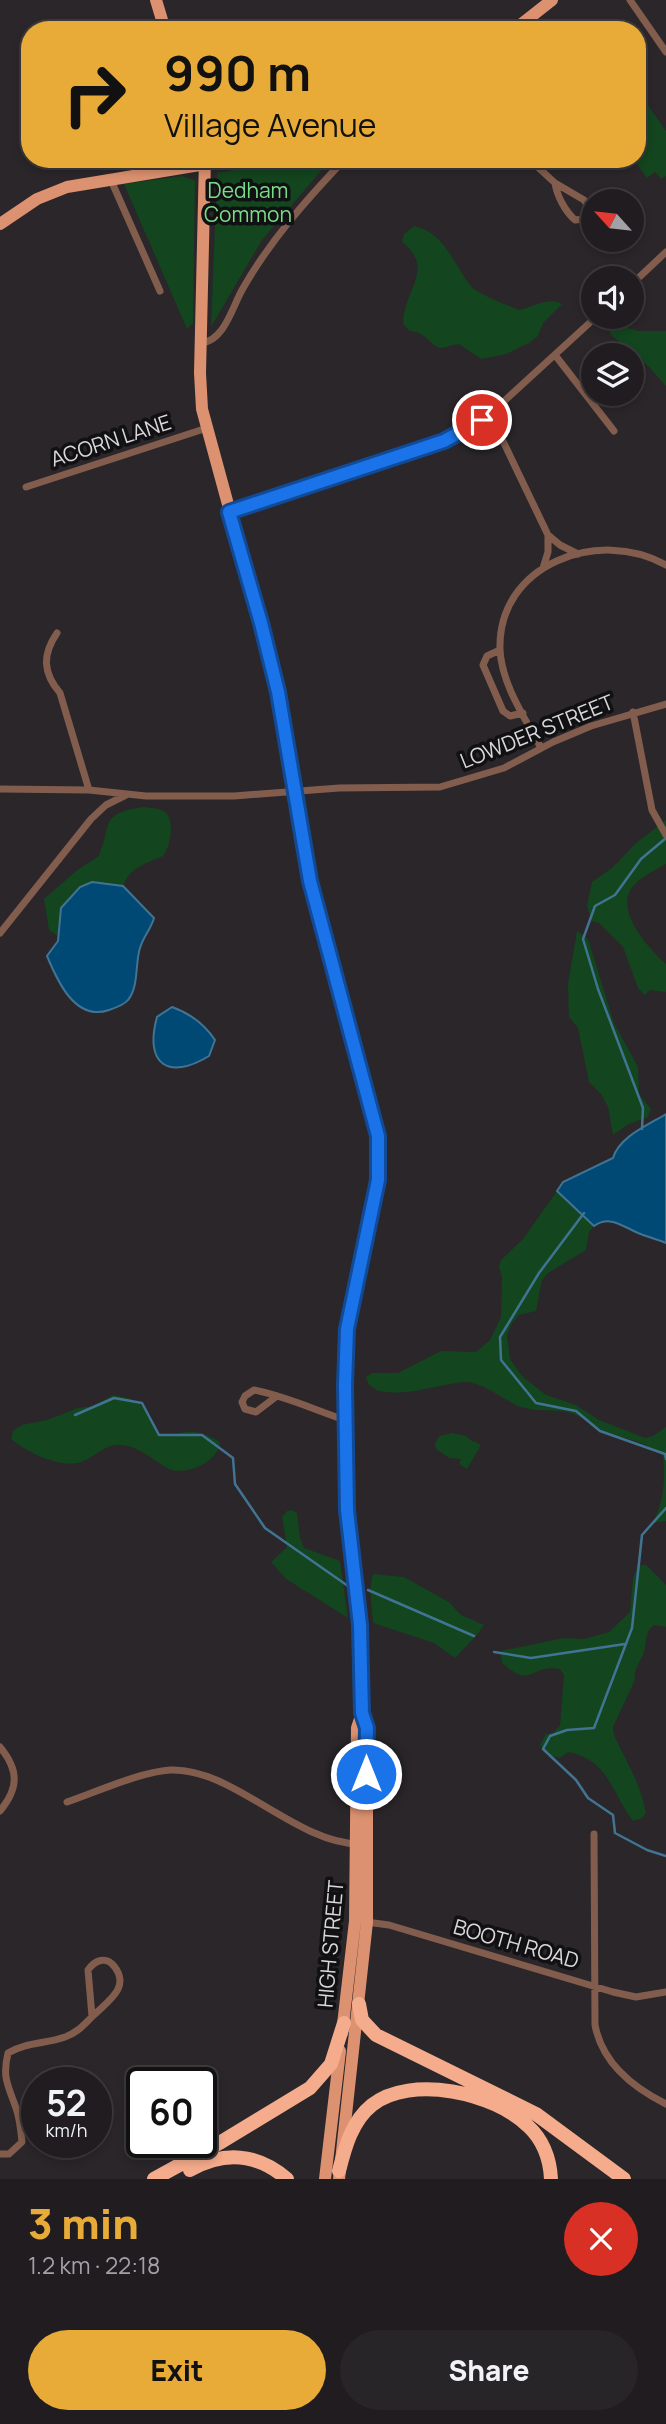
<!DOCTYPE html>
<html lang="en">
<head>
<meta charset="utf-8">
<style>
  :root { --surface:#201c20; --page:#282529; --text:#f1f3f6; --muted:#a2a1a5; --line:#3d3a3e; --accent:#e8ab37 }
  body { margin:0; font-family:Manrope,sans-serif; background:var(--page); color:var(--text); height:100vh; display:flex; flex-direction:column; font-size:26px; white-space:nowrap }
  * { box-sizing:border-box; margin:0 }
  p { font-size:23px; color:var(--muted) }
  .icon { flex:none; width:38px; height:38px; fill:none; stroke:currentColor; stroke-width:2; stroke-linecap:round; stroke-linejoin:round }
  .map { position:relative; height:2179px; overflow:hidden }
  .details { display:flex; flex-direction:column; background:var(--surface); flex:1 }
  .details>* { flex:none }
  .banner { position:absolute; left:21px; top:21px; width:625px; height:147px; border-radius:28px; box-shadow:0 4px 10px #0003,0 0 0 2px var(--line); background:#e8ab37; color:#111; overflow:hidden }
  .needle { width:46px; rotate:297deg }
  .buttons { position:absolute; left:581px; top:189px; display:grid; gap:14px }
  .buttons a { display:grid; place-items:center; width:63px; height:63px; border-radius:50%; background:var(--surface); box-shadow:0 4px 10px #0003,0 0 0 2px var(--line); font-size:35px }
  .speed { position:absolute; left:21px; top:2067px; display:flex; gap:14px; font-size:35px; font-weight:700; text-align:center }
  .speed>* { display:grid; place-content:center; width:91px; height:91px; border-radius:50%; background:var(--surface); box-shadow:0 4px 10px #0003,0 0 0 2px var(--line); line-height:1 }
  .speed small { font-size:18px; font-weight:400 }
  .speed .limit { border:4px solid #111; border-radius:10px; background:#fff; color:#111 }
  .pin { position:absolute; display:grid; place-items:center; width:60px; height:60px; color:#fff; margin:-30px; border:4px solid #fff; border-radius:50%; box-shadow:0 2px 7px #0007 }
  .me { position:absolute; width:77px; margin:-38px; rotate:0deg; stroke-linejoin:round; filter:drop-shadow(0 0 5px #0008) }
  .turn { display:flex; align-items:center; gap:24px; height:147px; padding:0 28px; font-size:32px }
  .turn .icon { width:91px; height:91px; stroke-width:2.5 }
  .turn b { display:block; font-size:49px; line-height:60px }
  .round { display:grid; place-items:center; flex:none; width:74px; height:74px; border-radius:37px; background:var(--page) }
  .summary { display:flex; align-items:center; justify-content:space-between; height:119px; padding:0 28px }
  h1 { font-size:42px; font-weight:800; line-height:52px; color:var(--accent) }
  .cta { display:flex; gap:14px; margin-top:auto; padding:14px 28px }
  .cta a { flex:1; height:80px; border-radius:42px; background:var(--accent); color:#111; font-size:28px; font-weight:800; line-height:80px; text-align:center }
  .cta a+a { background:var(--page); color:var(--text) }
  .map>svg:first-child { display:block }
  .green { fill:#13451e }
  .water { fill:#004975; stroke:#417493; stroke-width:2 }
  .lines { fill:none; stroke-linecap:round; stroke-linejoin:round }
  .stream { stroke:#417493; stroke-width:2.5 }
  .street { stroke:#825d4d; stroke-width:7 }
  .primary { stroke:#dc9270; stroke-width:12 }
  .highway { stroke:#f5ac8c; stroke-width:14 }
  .route-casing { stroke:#114b97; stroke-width:18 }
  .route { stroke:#1a73e8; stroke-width:12 }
  .labels { text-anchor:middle; stroke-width:7; stroke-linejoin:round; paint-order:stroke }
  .park-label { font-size:21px; fill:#79dd88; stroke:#111012 }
  .street-label { font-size:21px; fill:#d9d7d9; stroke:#111012 }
</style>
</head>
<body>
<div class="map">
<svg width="666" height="2179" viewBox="0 0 666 2179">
  <rect width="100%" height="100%" fill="#2a262a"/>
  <!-- green -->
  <path class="green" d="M637 90 666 131V176L661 179 655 172 647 178 633 159H637Z
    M302 159H331L262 240 211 327 217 173Z
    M182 176 195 180 193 323 187 329 124 184Z
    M414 226C444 232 454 264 470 285 477 294 507 305 519 310 533 307 549 296 562 304L543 323 538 336 529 343 506 354 481 359 459 344C453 344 446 348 441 348 431 347 427 332 410 331L403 324C404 289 436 269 402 242L404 234Z
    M619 325 638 331H666V386L650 368 610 334 611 328Z
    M144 807C151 808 161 808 166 813 175 822 170 848 163 856 145 864 130 867 123 886L93 882 59 921 58 936 49 930 44 899 76 871 99 856C112 823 100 813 144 807Z
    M666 820V864C655 870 643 876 634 885 612 909 649 949 666 964V992L650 990 645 995 638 988 623 947 599 923 591 921 587 905 592 882 612 868 636 843Z
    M577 931 588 939 614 1023 638 1067 639 1094 651 1109 648 1117 629 1124 613 1135 608 1107 601 1094 589 1082 578 1028 569 1017 568 984Z
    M557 1191 594 1226 589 1232 586 1250 548 1273 542 1280 536 1311 519 1315 512 1323 507 1335 510 1359 523 1377 546 1395 576 1405 599 1420 645 1438 653 1436 666 1427V1521L653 1523C663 1502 666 1480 663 1456 647 1441 624 1439 604 1431 593 1426 583 1417 571 1413 554 1408 536 1413 518 1406 502 1399 483 1382 465 1382 445 1382 372 1409 366 1377L372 1373H398L441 1351 476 1352 490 1340 501 1317 502 1277 499 1267 501 1260 523 1239Z
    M113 1395C149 1401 141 1408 159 1433 170 1437 176 1433 187 1432 198 1431 210 1436 220 1442 219 1462 186 1476 169 1469 152 1460 136 1443 115 1445 102 1447 93 1458 81 1462 60 1469 27 1452 11 1439L13 1431 22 1425 47 1420 78 1408 94 1406Z
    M452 1433 466 1436 473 1442 474 1441 481 1445 467 1469 459 1464 461 1459 449 1458 436 1449 435 1444 439 1436Z
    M292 1510 297 1513 300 1538 304 1548 340 1561 348 1618 286 1579 271 1562 287 1547 282 1517 287 1511Z
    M638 1565H646L666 1585V1627L654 1625C644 1633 647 1641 644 1652 641 1662 633 1669 635 1680L613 1727 614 1735C627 1763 640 1782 646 1813L642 1818 633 1821C611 1792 609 1760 568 1752L560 1758 550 1756 540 1745 546 1734 553 1733 560 1725 564 1675 560 1669C530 1664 533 1690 502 1663L500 1651 564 1638 584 1639 609 1632 630 1612 633 1578Z
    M373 1574 404 1577 449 1602 461 1615 484 1625 476 1636 455 1658 434 1643 373 1623C372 1607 368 1588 373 1574Z"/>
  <!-- water -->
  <path class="water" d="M92 882 123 886 154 918C151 929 143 937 140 948 135 963 139 987 128 1000 124 1005 115 1008 109 1010 75 1022 57 980 47 956L58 941 61 908 80 887Z
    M172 1007C189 1013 205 1025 215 1040L209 1056C168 1081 144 1064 157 1017Z
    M666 1114V1243C657 1239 647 1237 638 1233 622 1226 610 1215 594 1226L557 1191 563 1182 613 1158C619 1137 648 1125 666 1114Z"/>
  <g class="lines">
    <!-- stream -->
    <path class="stream" d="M642 1129 643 1108 598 989 583 939 595 906 615 895 641 859 666 838
      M584 1213 539 1273 500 1337 501 1360 536 1403 576 1411 600 1431 665 1454 666 1459
      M75 1415 114 1398 142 1403 159 1435H202L233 1458 235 1484 265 1528 348 1586
      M666 1508 642 1535 632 1628 594 1728 567 1730 550 1736 543 1749 576 1780 588 1798 613 1815 615 1833 647 1850 666 1856
      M368 1590 474 1636
      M494 1652 531 1658 625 1644"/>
    <!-- street -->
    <path class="street" d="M630 0 666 52
      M529 159 555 183 584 200 590 210 584 219 575 220C565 211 557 196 555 183
      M110 178 160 291
      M632 284 666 252
      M201 343C224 341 232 308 242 290 269 242 306 200 345 159
      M555 355 614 431
      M490 414 548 535 560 545 578 554
      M26 487 207 428
      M230 511 460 434 490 414 596 317
      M543 568 548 552V536
      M57 633C42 655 43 673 60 693L89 790
      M500 650 487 656 483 665 503 711 510 716 523 713
      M633 712 652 810 666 835
      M541 748C525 718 502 685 500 650 497 564 599 527 666 565
      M0 789 89 790 146 796H234L339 788 440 787 504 768 553 742 591 726 666 704
      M0 933 91 819 106 805 126 795
      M277 1396 256 1412 245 1409 242 1402 245 1396 254 1390C285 1396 315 1410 345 1420
      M0 1747C19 1770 19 1788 0 1811
      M67 1802C96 1792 140 1772 170 1770 232 1767 295 1843 359 1844
      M594 1834 595 2025C602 2063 632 2087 666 2104
      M366 1922 389 1925 613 1992 636 1997 666 1992
      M0 2154H9L22 2142C21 2131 20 2119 16 2108 8 2085 2 2078 8 2053 26 2042 46 2044 65 2037 79 2032 85 2023 95 2014 108 2001 131 1987 114 1966 106 1956 95 1960 88 1970L92 2016"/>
    <!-- primary -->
    <path class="primary" d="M156 0 165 30
      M514 30 552 0
      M205 159 200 373 202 409 275 677 311 886 378 1136V1180L347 1329 345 1385 347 1510 361 1625 362 1713 367 1728V1922L339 2179
      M0 224 37 199 67 187 236 159
      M342 2033 355 1921 357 1728 362 1713
      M325 2179 340 2051"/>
    <!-- highway -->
    <path class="highway" d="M359 2004 362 2020 376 2035 536 2114 624 2179
      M190 2170C224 2151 257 2153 287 2179
      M339 2171C345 2147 352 2121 372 2105 411 2074 495 2093 528 2126 543 2140 550 2159 551 2179
      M154 2179 221 2142 310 2088 331 2064 344 2023"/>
  </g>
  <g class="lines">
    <!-- route casing -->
    <g class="route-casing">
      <path id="route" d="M366 1774 367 1728 362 1713 360 1625 347 1510 345 1385 347 1329 378 1180V1136L310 881 278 692 261 623 229 512 444 441 482 420"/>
    </g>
    <!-- route -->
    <use href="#route" class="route"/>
  </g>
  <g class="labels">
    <!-- park labels -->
    <g class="park-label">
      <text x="248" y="198">Dedham<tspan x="248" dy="24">Common</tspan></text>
    </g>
    <!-- street labels -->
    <g class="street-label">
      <text transform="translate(111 441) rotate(-18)" y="7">ACORN LANE</text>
      <text transform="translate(537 732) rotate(-22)" y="7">LOWDER STREET</text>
      <text transform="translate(331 1944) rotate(-85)" y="7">HIGH STREET</text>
      <text transform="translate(516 1944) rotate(16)" y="7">BOOTH ROAD</text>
    </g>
  </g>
</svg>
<div class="buttons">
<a><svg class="needle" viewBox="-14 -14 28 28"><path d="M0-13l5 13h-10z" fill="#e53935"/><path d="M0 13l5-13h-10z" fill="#a2a1a5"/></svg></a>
<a><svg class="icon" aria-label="sound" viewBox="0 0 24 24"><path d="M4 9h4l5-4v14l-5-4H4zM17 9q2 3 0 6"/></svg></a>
<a><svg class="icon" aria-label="layers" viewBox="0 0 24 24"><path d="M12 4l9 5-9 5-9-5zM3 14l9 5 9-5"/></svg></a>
</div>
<div class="speed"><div>52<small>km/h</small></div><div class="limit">60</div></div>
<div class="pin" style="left:482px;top:420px;background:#d93025"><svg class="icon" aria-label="arrive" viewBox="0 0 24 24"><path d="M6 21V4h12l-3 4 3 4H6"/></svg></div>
<svg class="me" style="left:366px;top:1774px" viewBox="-20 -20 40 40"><circle r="17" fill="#1a73e8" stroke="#fff" stroke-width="3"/><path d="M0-11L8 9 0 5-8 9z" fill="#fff"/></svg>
<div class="banner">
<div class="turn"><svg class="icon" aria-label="right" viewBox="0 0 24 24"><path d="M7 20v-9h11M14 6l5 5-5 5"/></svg><div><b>990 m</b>Village Avenue</div></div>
</div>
</div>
<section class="details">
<div class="summary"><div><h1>3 min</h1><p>1.2 km · 22:18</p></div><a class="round" style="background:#d93025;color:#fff"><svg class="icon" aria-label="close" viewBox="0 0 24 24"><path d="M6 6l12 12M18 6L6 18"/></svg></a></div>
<div class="cta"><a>Exit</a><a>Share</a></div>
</section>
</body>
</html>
